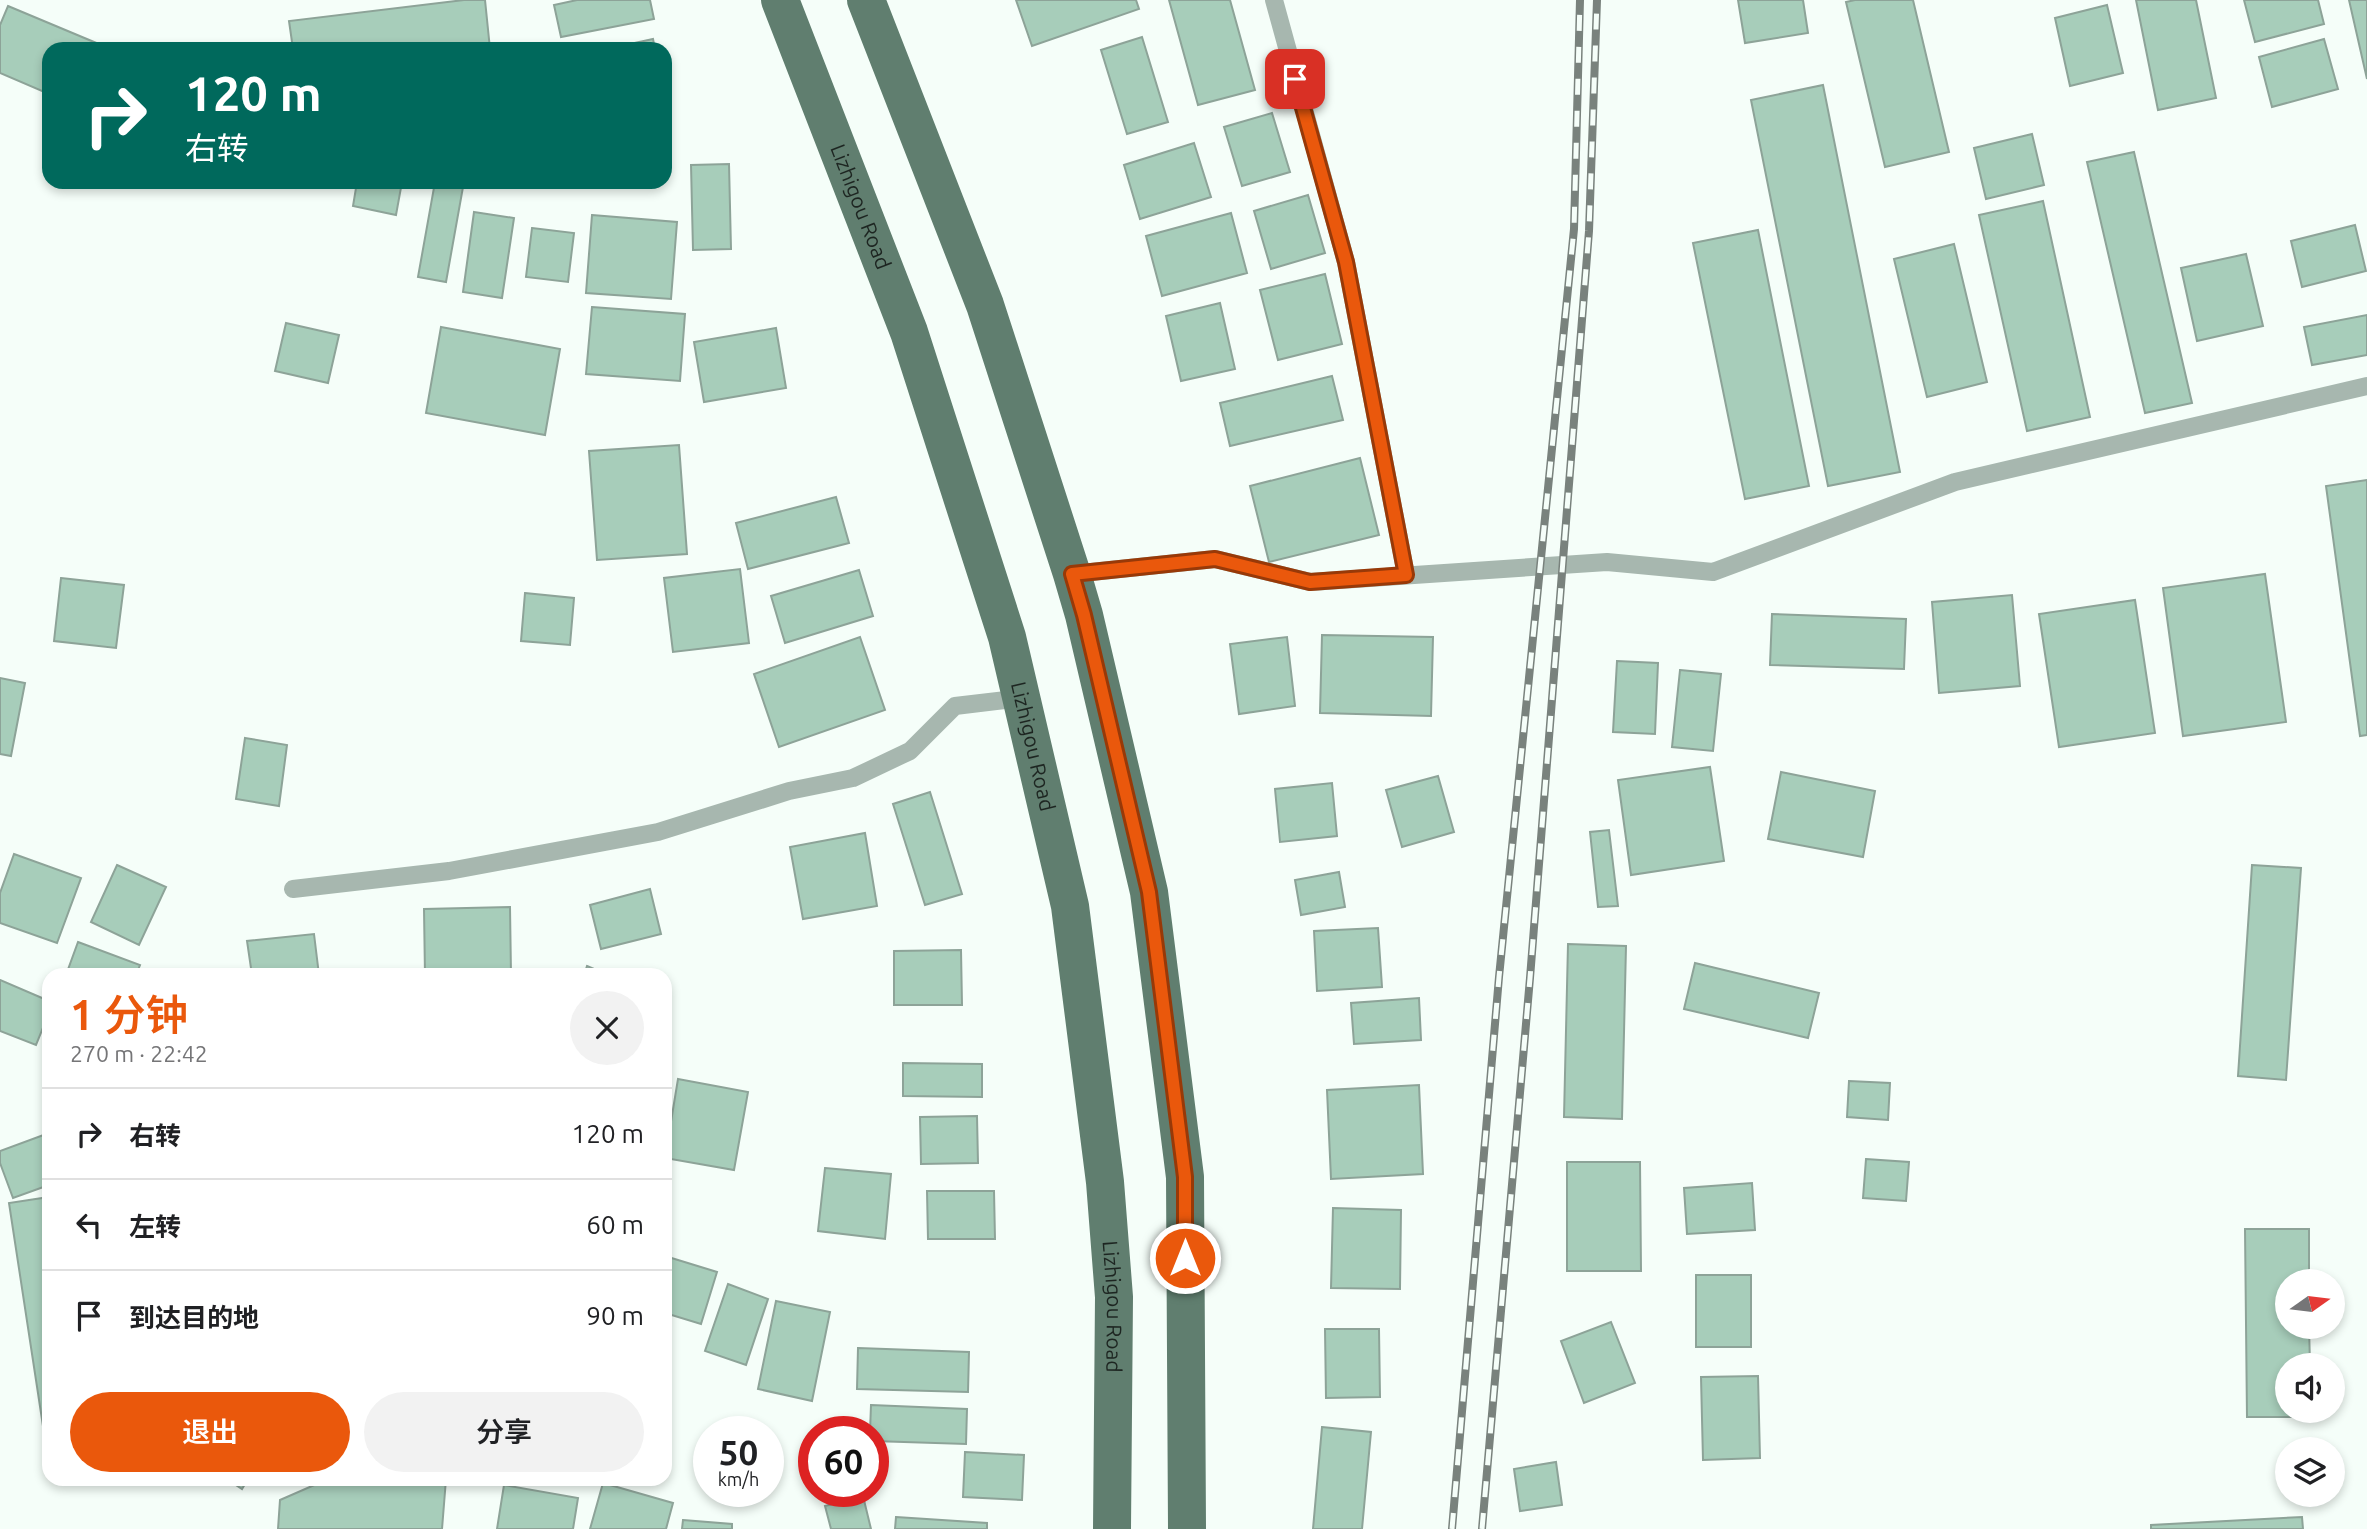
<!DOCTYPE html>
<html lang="zh">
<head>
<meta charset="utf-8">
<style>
  :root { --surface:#fff; --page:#f2f2f2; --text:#202124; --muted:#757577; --line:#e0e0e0; --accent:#ea580c }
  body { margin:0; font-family:Ubuntu,"Noto Sans SC",sans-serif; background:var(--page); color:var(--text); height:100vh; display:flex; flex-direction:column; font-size:26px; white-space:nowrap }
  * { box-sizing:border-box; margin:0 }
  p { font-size:23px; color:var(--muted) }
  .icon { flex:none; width:38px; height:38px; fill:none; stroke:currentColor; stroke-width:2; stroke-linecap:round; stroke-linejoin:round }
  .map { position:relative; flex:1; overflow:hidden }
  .sheet { position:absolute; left:42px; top:968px; width:630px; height:518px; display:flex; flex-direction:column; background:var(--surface); border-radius:21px; box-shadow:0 4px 10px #0003 }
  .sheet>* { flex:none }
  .guide { position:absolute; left:42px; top:42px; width:630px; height:147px; border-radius:21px; box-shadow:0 4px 10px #0003; background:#00695c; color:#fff; overflow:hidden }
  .needle { width:46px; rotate:76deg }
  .controls { position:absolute; left:2275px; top:1269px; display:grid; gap:14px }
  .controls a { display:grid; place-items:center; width:70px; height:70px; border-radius:50%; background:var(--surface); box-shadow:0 4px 10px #0003; font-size:35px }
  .speed { position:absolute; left:693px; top:1416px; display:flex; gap:14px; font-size:35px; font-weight:700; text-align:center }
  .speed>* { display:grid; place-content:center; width:91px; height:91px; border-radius:50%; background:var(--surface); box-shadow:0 4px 10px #0003; line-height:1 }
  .speed small { font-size:18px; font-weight:400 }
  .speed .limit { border:10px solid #d22; background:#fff; color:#111 }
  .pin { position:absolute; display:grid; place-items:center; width:60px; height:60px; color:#fff; margin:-30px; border-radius:14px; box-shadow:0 4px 10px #0006 }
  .me { position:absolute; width:77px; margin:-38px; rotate:0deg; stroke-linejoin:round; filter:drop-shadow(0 0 5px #0008) }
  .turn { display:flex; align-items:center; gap:24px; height:147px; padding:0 28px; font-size:32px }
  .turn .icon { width:91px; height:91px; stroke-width:2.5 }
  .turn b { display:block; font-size:49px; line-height:60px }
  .round { display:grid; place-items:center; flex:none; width:74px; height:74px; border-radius:37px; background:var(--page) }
  .head { display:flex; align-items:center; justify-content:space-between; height:119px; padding:0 28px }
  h1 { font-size:42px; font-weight:600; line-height:52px; color:var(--accent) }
  .primary-button { display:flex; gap:14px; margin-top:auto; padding:14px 28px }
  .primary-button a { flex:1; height:80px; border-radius:42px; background:var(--accent); color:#fff; font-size:28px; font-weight:600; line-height:80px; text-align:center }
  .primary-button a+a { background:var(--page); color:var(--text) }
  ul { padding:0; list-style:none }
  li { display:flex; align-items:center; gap:21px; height:91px; padding:0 28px; border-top:2px solid var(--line) }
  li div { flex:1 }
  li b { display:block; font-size:26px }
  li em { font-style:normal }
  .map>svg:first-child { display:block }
  .building { fill:#a7cdba; stroke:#8da398; stroke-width:2 }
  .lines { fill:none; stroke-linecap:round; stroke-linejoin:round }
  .service { stroke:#a7b7af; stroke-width:18 }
  .primary { stroke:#607e6f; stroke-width:38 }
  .rail-casing { stroke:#79827d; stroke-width:8 }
  .rail { stroke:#f5fef9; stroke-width:5; stroke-dasharray:16; stroke-linecap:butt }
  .route-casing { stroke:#983908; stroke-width:18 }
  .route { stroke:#ea580c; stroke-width:12 }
  .labels { text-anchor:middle; stroke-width:7; stroke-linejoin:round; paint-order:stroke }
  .street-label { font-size:21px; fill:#1d2521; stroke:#f5fef9 }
</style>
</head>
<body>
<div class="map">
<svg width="2367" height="1529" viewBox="0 0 2367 1529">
  <rect width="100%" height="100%" fill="#f5fef9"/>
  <!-- building -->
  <path class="building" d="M464 0H485L490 49H293L289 21Z
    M577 0H650L654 19 561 37 554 5Z
    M1016 0H1136L1139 9 1032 46Z
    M1169 0H1230L1255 90 1198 105Z
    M1738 0H1803L1808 33 1745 43Z
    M1855 0H1913L1949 152 1885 167 1846 2Z
    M2136 0H2196L2216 98 2158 110Z
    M2244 0H2318L2324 24 2255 42Z
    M2349 0H2367V79Z
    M2107 5 2123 73 2070 86 2055 18Z
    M8 6 106 47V49H49V94L0 73V25Z
    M1142 37 1168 122 1127 134 1101 50Z
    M653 39 655 49H607Z
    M2324 39 2338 89 2272 107 2259 57Z
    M1823 85 1900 472 1828 486 1751 100Z
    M1272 113 1290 172 1242 186 1224 127Z
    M2032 134 2044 185 1986 199 1974 148Z
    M1194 143 1211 197 1140 219 1124 165Z
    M2134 152 2192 403 2145 413 2087 162Z
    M729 164 731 249 693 250 691 165Z
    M357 182H402L396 215 353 206Z
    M435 182 463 187 446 282 418 277Z
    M1308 195 1325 253 1271 269 1254 211Z
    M2043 201 2090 417 2027 431 1979 215Z
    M474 212 514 218 502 298 463 292Z
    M1231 213 1247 273 1162 296 1146 236Z
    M592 215 677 222 671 299 586 293Z
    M2355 225 2366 271 2302 287 2291 241Z
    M532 228 574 233 568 282 526 277Z
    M1758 230 1809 486 1745 499 1693 243Z
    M1954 244 1987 382 1927 397 1894 259Z
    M2246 254 2263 326 2197 341 2181 268Z
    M1325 274 1342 344 1278 360 1260 290Z
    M1220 303 1235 369 1181 381 1166 316Z
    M592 307 685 314 680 381 586 374Z
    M2367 315V355L2312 365 2304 327Z
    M286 323 339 335 328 383 275 371Z
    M441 327 560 349 545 435 426 413Z
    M776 328 786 388 704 402 694 342Z
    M1332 376 1343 420 1230 446 1220 403Z
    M679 445 687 554 597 560 589 451Z
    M1360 458 1379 535 1269 562 1250 486Z
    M2367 480V735L2360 736 2326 486Z
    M836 497 849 543 748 569 736 523Z
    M740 569 749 643 673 652 664 578Z
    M859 570 873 616 785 643 771 596Z
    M2265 574 2286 722 2183 736 2163 588Z
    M61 578 124 585 116 648 54 641Z
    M525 593 574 598 570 645 521 641Z
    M2012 595 2020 686 1939 693 1932 602Z
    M2135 600 2155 733 2059 747 2039 614Z
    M1772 614 1906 619 1904 669 1770 665Z
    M1322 635 1433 637 1431 716 1320 713Z
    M860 637 885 710 779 747 754 674Z
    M1287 637 1295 706 1239 714 1230 644Z
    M1617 661 1658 663 1655 734 1613 732Z
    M1680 670 1721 674 1713 751 1672 747Z
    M0 678 25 683 11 756 0 754Z
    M245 738 287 745 279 806 236 799Z
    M1710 767 1724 861 1631 875 1618 780Z
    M1781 772 1875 791 1863 857 1768 839Z
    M1438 776 1454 832 1402 847 1386 790Z
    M1332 783 1337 836 1280 842 1275 789Z
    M930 792 962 894 925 905 893 804Z
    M1609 830 1618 906 1598 907 1590 832Z
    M865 833 877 906 803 919 790 847Z
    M14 854 81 878 57 943 0 923V893Z
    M117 865 166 887 139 945 91 922Z
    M2252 865 2301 868 2286 1080 2238 1076Z
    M1339 872 1345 907 1301 915 1295 880Z
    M650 889 661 934 601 949 590 905Z
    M510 907 511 975H425L424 909Z
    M1378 928 1382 987 1317 991 1314 931Z
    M314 934 319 975H252L247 941Z
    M78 942 140 965 136 975H66Z
    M1568 944 1626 946 1622 1119 1564 1117Z
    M961 950 962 1005H894V951Z
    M1695 963 1819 993 1808 1038 1684 1009Z
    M587 966 608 975H584Z
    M0 980 49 1001V1013L36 1045 0 1031Z
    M1419 998 1421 1040 1354 1044 1351 1003Z
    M903 1063 982 1064V1097L903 1096Z
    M678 1079 748 1092 734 1170 665 1158Z
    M1849 1081 1890 1083 1888 1120 1847 1117Z
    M1419 1085 1423 1174 1331 1179 1327 1090Z
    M977 1116 978 1163 921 1164 920 1117Z
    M49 1133V1185L13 1198 0 1163V1151Z
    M1866 1159 1909 1162 1906 1201 1863 1198Z
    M1567 1162H1640L1641 1271H1567Z
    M825 1168 891 1174 885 1239 818 1231Z
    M1752 1183 1755 1230 1687 1234 1684 1188Z
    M927 1191H994L995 1239H928Z
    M49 1197V1425L43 1426 9 1203Z
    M1333 1208 1401 1210 1400 1289 1331 1288Z
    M2245 1229H2309V1281H2287V1326H2309L2310 1365H2287V1410H2310V1417H2247Z
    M665 1256 717 1272 701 1324 665 1313Z
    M1696 1275H1751V1347H1696Z
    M728 1284 768 1299 746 1365 705 1351Z
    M776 1301 830 1312 812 1401 758 1389Z
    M1611 1322 1635 1383 1584 1403 1561 1341Z
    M1325 1329H1379L1380 1397 1326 1398Z
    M858 1348 969 1352 968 1392 857 1389Z
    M1758 1376 1760 1458 1703 1460 1701 1377Z
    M871 1405 967 1409 966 1444 873 1441V1432H870Z
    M1322 1427 1371 1432 1362 1529H1313Z
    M965 1452 1024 1455 1022 1500 963 1497Z
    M1556 1462 1562 1505 1520 1511 1514 1469Z
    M227 1479H248L242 1489Z
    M328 1479H446L442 1529H278L280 1500Z
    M603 1483 673 1503 666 1529H590Z
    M504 1485 578 1498 573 1529H497Z
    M863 1496 871 1529H831L825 1506Z
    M896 1517 987 1523V1529H895Z
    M2302 1517 2303 1529H2151V1525Z
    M683 1520 732 1524V1529H682Z"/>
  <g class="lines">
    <!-- service -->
    <path class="service" d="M1274 0 1346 262 1406 575
      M1072 574 1215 559 1310 582 1607 562 1713 572 1955 482 2367 386
      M293 889 449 871 658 832 789 791 853 778 910 751 955 706 1022 698"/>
    <!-- primary -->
    <g class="primary">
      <path id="s1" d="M780 0 909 332 1007 637 1070 906 1105 1182 1114 1297 1112 1529"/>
      <path d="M866 0 985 305 1072 574 1084 615 1149 892 1185 1177 1187 1529"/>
    </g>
    <!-- rail casing -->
    <g class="rail-casing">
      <path id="rail" d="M1452 1529 1499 977 1574 229 1580 0
        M1482 1529 1530 978 1589 231 1597 0"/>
    </g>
    <!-- rail -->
    <use href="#rail" class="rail"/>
  </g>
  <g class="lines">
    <!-- route casing -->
    <g class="route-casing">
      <path id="route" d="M1185 1258V1177L1149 892 1084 615 1072 574 1215 559 1310 582 1406 575 1346 262 1295 79"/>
    </g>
    <!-- route -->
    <use href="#route" class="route"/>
  </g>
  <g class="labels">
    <!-- street labels -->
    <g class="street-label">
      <text dy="7" stroke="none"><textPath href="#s1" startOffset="222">Lizhigou Road</textPath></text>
      <text dy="7" stroke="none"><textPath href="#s1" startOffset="789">Lizhigou Road</textPath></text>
      <text dy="7" stroke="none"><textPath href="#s1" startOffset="1356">Lizhigou Road</textPath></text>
    </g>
  </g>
</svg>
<div class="controls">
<a><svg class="needle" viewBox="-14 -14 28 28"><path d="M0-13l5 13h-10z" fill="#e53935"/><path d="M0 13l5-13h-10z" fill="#757577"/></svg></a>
<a><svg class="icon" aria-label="sound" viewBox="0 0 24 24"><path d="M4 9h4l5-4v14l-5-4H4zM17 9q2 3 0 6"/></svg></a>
<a><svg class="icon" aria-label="layers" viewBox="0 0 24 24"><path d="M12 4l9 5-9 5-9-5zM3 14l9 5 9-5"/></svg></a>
</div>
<div class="speed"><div>50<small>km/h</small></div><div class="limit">60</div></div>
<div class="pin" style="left:1295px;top:79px;background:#d93025"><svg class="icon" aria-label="arrive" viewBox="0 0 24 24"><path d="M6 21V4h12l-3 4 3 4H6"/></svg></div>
<svg class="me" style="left:1185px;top:1258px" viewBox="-20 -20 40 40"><circle r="17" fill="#ea580c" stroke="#fff" stroke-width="3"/><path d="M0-11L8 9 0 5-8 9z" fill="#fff"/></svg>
<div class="guide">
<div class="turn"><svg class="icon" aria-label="right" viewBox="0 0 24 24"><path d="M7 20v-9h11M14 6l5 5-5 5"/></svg><div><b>120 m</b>右转</div></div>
</div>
<section class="sheet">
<div class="head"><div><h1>1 分钟</h1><p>270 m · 22:42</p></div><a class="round"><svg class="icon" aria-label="close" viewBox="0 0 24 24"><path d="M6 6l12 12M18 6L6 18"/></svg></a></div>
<ul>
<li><svg class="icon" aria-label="right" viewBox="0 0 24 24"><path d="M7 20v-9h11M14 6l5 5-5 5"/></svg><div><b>右转</b></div><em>120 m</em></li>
<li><svg class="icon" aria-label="left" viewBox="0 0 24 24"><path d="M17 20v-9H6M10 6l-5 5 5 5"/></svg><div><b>左转</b></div><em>60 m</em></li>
<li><svg class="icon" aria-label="arrive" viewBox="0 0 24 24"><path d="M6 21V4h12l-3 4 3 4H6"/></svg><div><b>到达目的地</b></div><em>90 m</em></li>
</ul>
<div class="primary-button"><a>退出</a><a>分享</a></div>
</section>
</div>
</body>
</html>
